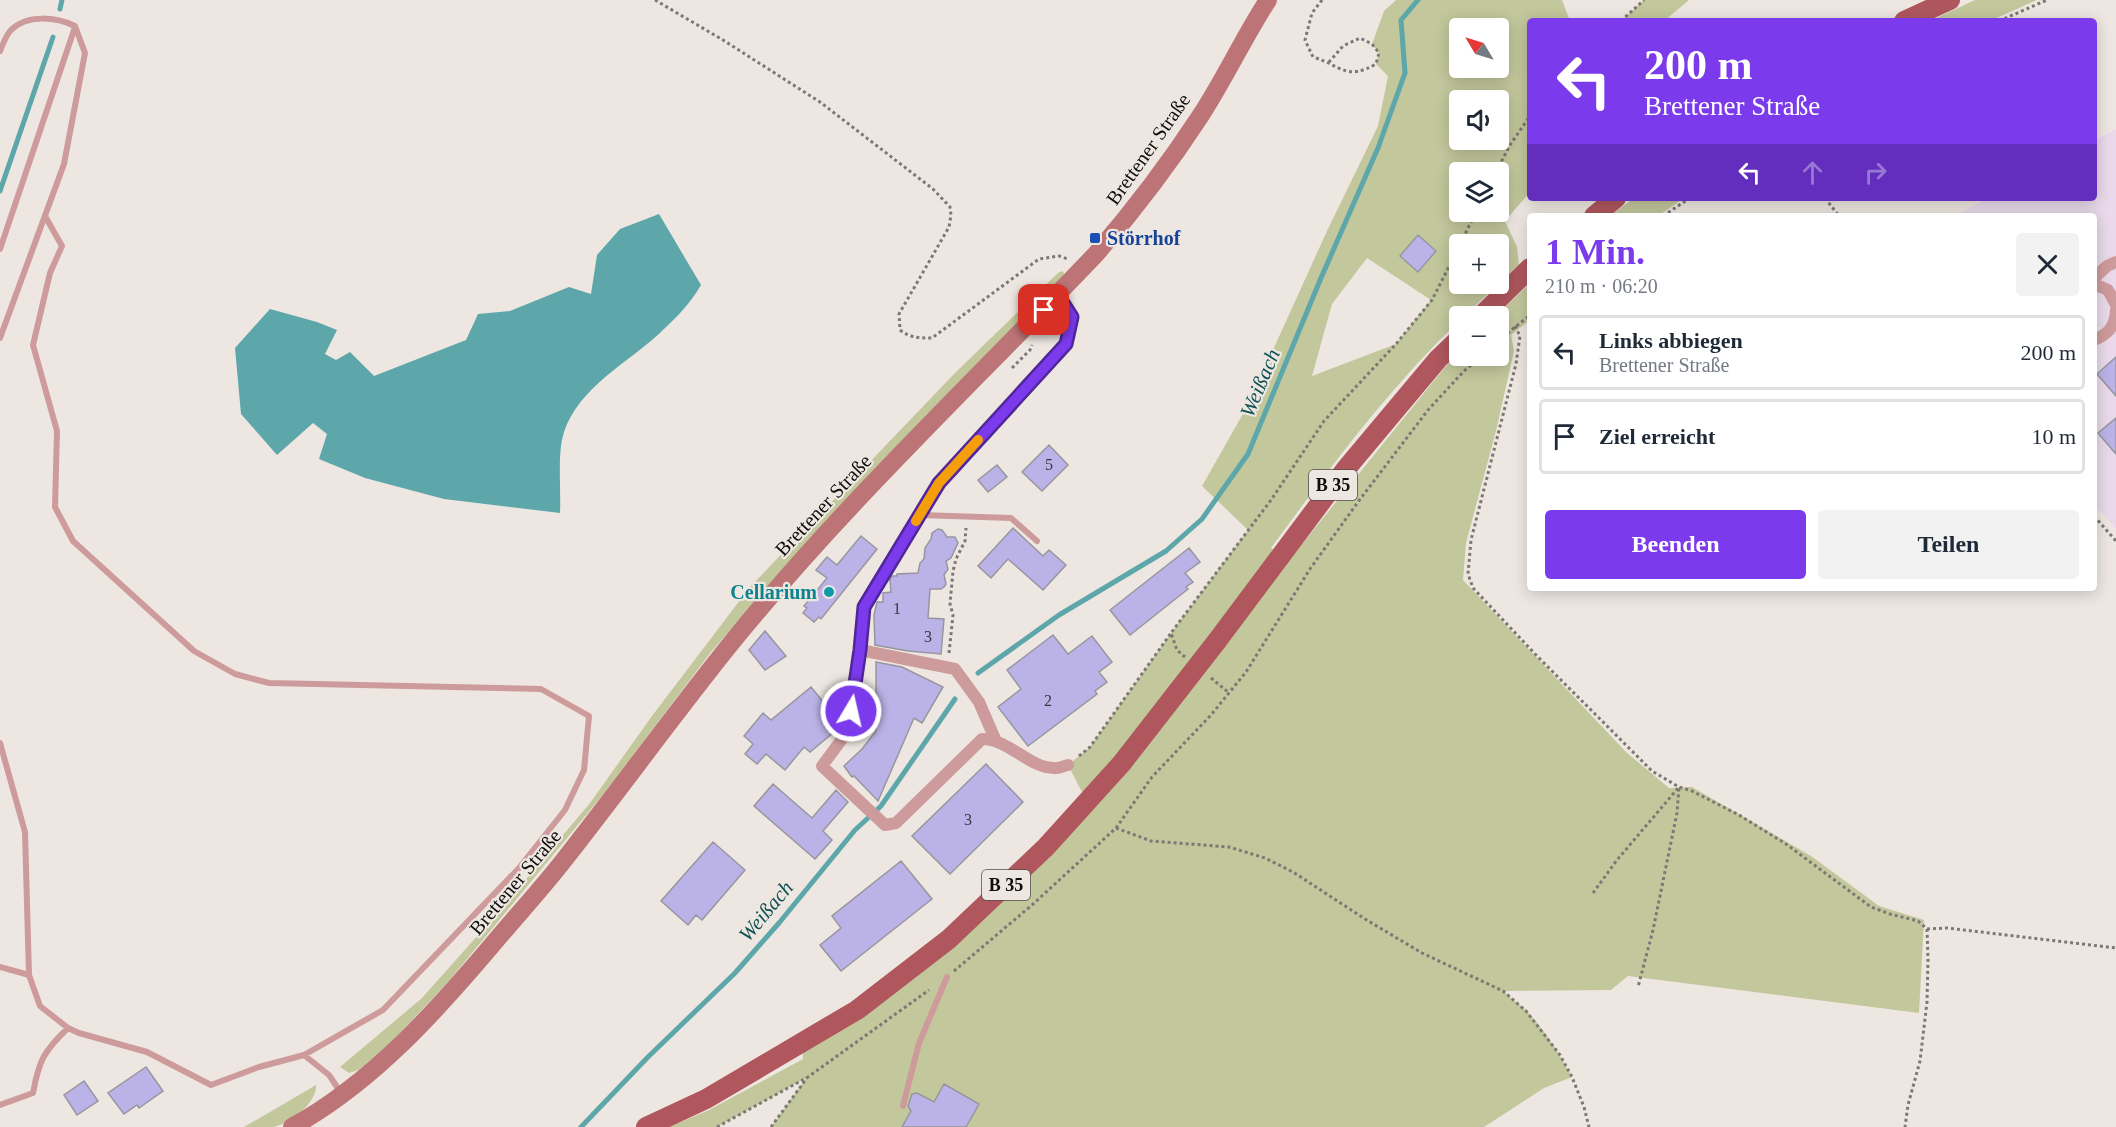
<!DOCTYPE html>
<html lang="de">
<head>
<meta charset="utf-8">
<style>
  :root { --surface:#fff; --page:#f2f2f3; --text:#1f2937; --muted:#747a83; --line:#e0e1e3; --accent:#7c3aed }
  body { margin:0; font-family:"Times New Roman",serif; background:var(--page); color:var(--text); height:100vh; display:flex; flex-direction:column; font-size:22px; white-space:nowrap }
  * { box-sizing:border-box; margin:0 }
  p { font-size:20px; color:var(--muted) }
  .icon { flex:none; width:33px; height:33px; fill:none; stroke:currentColor; stroke-width:2; stroke-linecap:round; stroke-linejoin:round }
  .map { position:relative; flex:1; overflow:hidden }
  .sheet { position:absolute; left:1527px; top:213px; width:570px; height:378px; display:flex; flex-direction:column; background:var(--surface); border-radius:6px; box-shadow:0 3px 15px #0003 }
  .sheet>* { flex:none }
  .guide { position:absolute; left:1527px; top:18px; width:570px; height:183px; border-radius:6px; box-shadow:0 3px 15px #0003; background:#7c3aed; color:#fff; overflow:hidden }
  .needle { width:39px; rotate:308deg }
  .fabs { position:absolute; left:1449px; top:18px; display:grid; gap:12px }
  .fabs a { display:grid; place-items:center; width:60px; height:60px; border-radius:6px; background:var(--surface); box-shadow:0 3px 15px #0003; font-size:30px }
  .pin { position:absolute; display:grid; place-items:center; width:51px; height:51px; color:#fff; margin:-26px; border-radius:12px; box-shadow:0 3px 9px #0006 }
  .me { position:absolute; width:66px; margin:-33px; rotate:9deg; stroke-linejoin:round; filter:drop-shadow(0 0 4px #0008) }
  .turn { display:flex; align-items:center; gap:21px; height:126px; padding:0 18px; font-size:27px }
  .turn .icon { width:78px; height:78px; stroke-width:2.5 }
  .turn b { display:block; font-size:42px; line-height:51px }
  .lanes { display:flex; align-items:center; height:57px; padding:0 18px; background:#0003; justify-content:center; gap:30px; direction:ltr }
  .lanes .off { opacity:.35 }
  .round { display:grid; place-items:center; flex:none; width:63px; height:63px; border-radius:6px; background:var(--page) }
  .headline { display:flex; align-items:center; justify-content:space-between; height:102px; padding:0 18px }
  h1 { font-size:36px; font-weight:700; line-height:45px; color:var(--accent) }
  .primary-button { display:flex; gap:12px; margin-top:auto; padding:12px 18px }
  .primary-button a { flex:1; height:69px; border-radius:6px; background:var(--accent); color:#fff; font-size:24px; font-weight:700; line-height:69px; text-align:center }
  .primary-button a+a { background:var(--page); color:var(--text) }
  ul { padding:0; list-style:none }
  li { display:flex; align-items:center; gap:18px; height:75px; margin:0 12px 9px; padding:0 6px; border:3px solid var(--line); border-radius:6px }
  li div { flex:1 }
  li b { display:block; font-size:22px }
  li em { font-style:normal }
  .map>svg:first-child { display:block }
  .commercial { fill:#e9d9ea }
  .green { fill:#c3c79c; fill-rule:evenodd }
  .water { fill:#5da7ab }
  .lines { fill:none; stroke-linecap:round; stroke-linejoin:round }
  .stream { stroke:#5da7ab; stroke-width:5 }
  .building { fill:#bbb3e7; stroke:#97969e; stroke-width:1.5 }
  .path { stroke:#7c7874; stroke-width:3; stroke-dasharray:3 3; stroke-linecap:butt }
  .lane { stroke:#ce9b9c; stroke-width:6 }
  .street { stroke:#ce9b9c; stroke-width:12 }
  .secondary { stroke:#bd7477; stroke-width:18 }
  .primary { stroke:#af575d; stroke-width:20 }
  .primary-bridge { stroke:#af575d; stroke-width:20 }
  .route-casing { stroke:#51269a; stroke-width:15 }
  .route { stroke:#7c3aed; stroke-width:10 }
  .slow { stroke:#f59e0b; stroke-width:10 }
  .transit-dot { fill:#1a4fb4; stroke:#eee7e1; stroke-width:2 }
  .culture-dot { fill:#0f9aa8; stroke:#eee7e1; stroke-width:2 }
  .labels { text-anchor:middle; stroke-width:4.5; stroke-linejoin:round; paint-order:stroke }
  .number-label { font-size:16px; fill:#3a3642 }
  .shield { fill:#eee7e1; stroke:#524e4b; stroke-width:1.5 }
  .shield-label { font-size:18px; font-weight:bold; fill:#0f0d0b }
  .street-label { font-size:20px; fill:#0f0d0b; stroke:#eee7e1 }
  .transit-label { font-size:20px; font-weight:bold; fill:#164399; stroke:#eee7e1; text-anchor:start }
  .culture-label { font-size:20px; font-weight:bold; fill:#0d838f; stroke:#eee7e1; text-anchor:end }
  .water-label { font-size:21px; font-style:italic; fill:#105255; stroke:#eee7e1 }
</style>
</head>
<body>
<div class="map">
<svg width="2116" height="1127" viewBox="0 0 2116 1127">
  <rect width="100%" height="100%" fill="#eee7e1"/>
  <!-- commercial -->
  <path class="commercial" d="M2116 129V529L2094 504V216H1955L1988 198H2094V141Z"/>
  <!-- green -->
  <path class="green" d="M1396 0H1562L1570 21H1530V192L1505 221 1517 247 1519 265 1464 316H1460L1459 321C1388 389 1329 469 1271 548L1290 559 1445 367 1459 353 1460 356H1498V316H1496L1530 283V320L1511 335 1514 351 1496 431 1466 543 1463 580 1626 752 1669 788 1692 787 1811 856 1879 906 1924 920 1919 1013 1628 976 1611 990 1504 991C1510 998 1519 1004 1526 1010 1544 1029 1559 1053 1572 1077L1544 1088 1484 1127H771L806 1078 717 1127H669L709 1110 803 1059 802 1043 949 939 1119 766 1082 792 1068 765 1090 747 1171 633 1248 530 1202 486 1248 405 1327 231 1378 126 1388 76 1376 64 1379 53 1372 44 1384 11ZM1460 28H1498V68H1460ZM1460 100H1498V140H1460ZM1460 172H1498V212H1460ZM1460 244H1498V284H1460ZM1367 258 1431 300 1396 344 1312 376 1332 304Z
    M1644 0H1689L1664 21H1621Z
    M1975 0H2037L1990 21H1930Z
    M1634 198H1684L1658 216H1610Z
    M1062 271 1064 273 1063 277 792 559 711 652 605 792 448 982 381 1053 358 1070 349 1073 340 1067 422 998 495 916 590 803 652 716 750 587 955 373 1058 273Z
    M316 1085C317 1103 291 1123 274 1127 265 1127 253 1127 244 1127Z"/>
  <!-- water -->
  <path class="water" d="M659 214 701 285C689 306 670 324 652 340 620 367 571 395 562 440 558 459 561 493 560 513L444 499 365 478 319 459 327 434 313 423 277 455 241 414 235 348 270 309 317 322 337 330 325 354 336 360 350 352 374 376 466 340 478 314 510 311 569 287 591 294 597 255 620 229Z"/>
  <g class="lines">
    <!-- stream -->
    <path class="stream" d="M60 9 62 0
      M0 191 53 37
      M978 673 1059 615 1166 551 1202 519 1248 454 1321 278 1378 148 1405 73 1401 20 1418 0
      M581 1127 648 1057 735 973 779 923 855 830 881 806 955 699"/>
  </g>
  <!-- building -->
  <path class="building" d="M1418 235 1436 251 1418 272 1400 256Z
    M2116 357V396L2097 374Z
    M2116 418V454L2098 433Z
    M1049 445 1068 465 1042 491 1022 472Z
    M997 465 1007 477 988 492 978 480Z
    M1013 528 1043 556 1049 550 1066 565 1043 590 1008 559 991 578 978 566Z
    M938 529 942 530 947 537H955L958 543 951 558 946 561 948 569 944 575 946 584 944 587 941 589H930L928 618 944 619 941 654 908 651 875 645 874 615 877 602H883V593L891 592 890 580 892 576H897V574L918 573 920 563 924 559 925 548 931 539 932 533Z
    M861 536 877 549 821 619 819 617 814 622 803 613 807 608 804 606 827 578 816 570 827 557 837 565Z
    M1189 548 1200 562 1185 573 1193 582 1186 587 1188 589 1130 635 1110 610Z
    M765 631 786 656 765 670 749 650Z
    M1053 635 1068 654 1092 636 1112 662 1099 672 1107 682 1095 691 1097 694 1028 746 998 707 1021 689 1007 670Z
    M876 662 902 667 943 687 922 723 914 718 878 801 854 776 852 777 844 766 862 749 876 731Z
    M811 687 841 724 840 727 810 752 804 747 785 770 766 754 757 764 745 754 753 744 744 736 763 713 771 720Z
    M986 764 1023 802 950 874 912 836Z
    M773 784 812 818 836 790 848 802 823 831 832 840 815 859 754 806Z
    M713 842 745 870 702 920 696 915 688 925 661 901Z
    M901 861 932 899 841 971 820 945 841 928 832 916Z
    M146 1067 163 1091 139 1108 137 1105 124 1114 108 1093Z
    M84 1081 98 1101 77 1115 64 1095Z
    M944 1084 979 1104 966 1127H902L911 1111 908 1106 912 1094 917 1093 934 1102Z"/>
  <g class="lines">
    <!-- path -->
    <path class="path" d="M655 0 723 40 820 102 933 189 950 207 951 215 949 227 899 314 900 330C910 338 920 338 932 338L1039 259 1059 256 1068 259
      M1322 0 1312 13 1305 40 1313 57C1342 66 1346 81 1376 64L1379 53 1372 44 1360 38 1343 46 1329 62
      M1621 21 1644 0
      M1999 21 2047 0
      M1496 172 1510 145 1530 116
      M1825 198 1839 216
      M1663 216 1690 198
      M1460 244 1476 212
      M1515 326 1520 336 1516 364 1471 540 1468 574 1473 588 1537 656 1652 771 1679 787 1692 791 1739 815 1786 844 1871 907 1890 914 1918 921 1927 929 1928 959 1927 1002 1920 1061 1908 1105 1905 1127
      M1498 341 1530 315
      M1012 368 1030 350 1032 345
      M2094 516 2116 541
      M949 653 953 615 950 604 953 571 956 559 965 541 966 528
      M1185 657 1177 650 1171 633 1271 500 1324 421 1396 344 1432 300 1460 245
      M1211 678 1228 692
      M1079 756 1090 747 1171 633
      M1116 828 1151 841 1229 847 1265 858 1293 872 1365 919 1422 953 1503 991 1526 1011 1560 1055 1572 1077 1584 1107 1589 1127
      M1593 893 1617 860 1679 787 1677 813 1653 930 1638 987
      M1927 929 1947 928 2116 948
      M954 971 1032 905 1116 828 1152 777 1211 715 1246 672 1310 569 1358 502 1428 410 1464 371 1482 356
      M717 1127 808 1077 929 990
      M771 1127 807 1078"/>
    <!-- lane -->
    <path class="lane" d="M0 51C3 44 6 35 11 30 27 14 56 17 75 26L85 53 64 164 0 338
      M0 249 75 27
      M920 515 1011 518 1037 541
      M0 743 25 832 29 975 40 1006 68 1028 79 1033 147 1052 211 1085 259 1067 304 1055 383 1010 519 868 565 810 584 770 589 716 541 689 269 683 235 674 194 651 73 541 55 507 57 431 33 345 50 273 62 246 45 216
      M0 967 29 975
      M304 1055 329 1075 341 1093
      M0 1105 33 1093C39 1060 44 1051 68 1028
      M903 1106 919 1043 947 977"/>
    <!-- street -->
    <path class="street" d="M2094 278 2107 266 2116 262
      M2094 284 2108 290 2116 305
      M1058 295 1072 317 1066 344 939 483 864 607 860 650 848 731 822 766 885 825 896 823 982 739C1009 739 1029 768 1054 768 1058 769 1064 766 1068 765
      M2094 340C2109 334 2115 326 2116 310
      M860 650 955 669 979 702 995 739"/>
    <!-- secondary -->
    <path class="secondary" d="M292 1127C374 1082 439 1008 498 938 520 912 543 887 564 860 619 790 672 717 728 647 841 507 972 384 1096 254 1134 210 1169 164 1201 115 1225 78 1244 37 1268 0"/>
    <!-- primary -->
    <path class="primary" d="M1904 21 1950 0
      M1594 216 1616 198
      M1481 316 1530 268
      M1217 641 1345 470 1438 359 1460 338
      M646 1127 706 1099 857 1010 949 939 1046 847 1122 763 1178 691"/>
    <!-- primary-bridge -->
    <path class="primary-bridge" d="M1178 691 1217 641"/>
  </g>
  <g class="lines">
    <!-- route casing -->
    <g class="route-casing">
      <path id="route" d="M851 711 860 650 864 607 939 483 1066 344 1072 317 1058 295 1044 310"/>
    </g>
    <!-- route -->
    <use href="#route" class="route"/>
    <!-- slow -->
    <path class="slow" d="M916 521 939 483 978 440"/>
  </g>
  <!-- markers -->
  <rect class="transit-dot" x="1089" y="232" width="12" height="12" rx="3"/>
  <circle class="culture-dot" cx="829" cy="592" r="6"/>
  <g class="labels">
    <!-- number labels -->
    <g class="number-label">
      <text x="1049" y="470">5</text>
      <text x="897" y="614">1</text>
      <text x="928" y="642">3</text>
      <text x="1048" y="706">2</text>
      <text x="968" y="825">3</text>
    </g>
    <!-- shield labels -->
    <g class="shield">
      <rect x="1309" y="470" width="48" height="30" rx="4.5"/>
      <rect x="982" y="870" width="48" height="30" rx="4.5"/>
    </g>
    <g class="shield-label">
      <text x="1333" y="491">B 35</text>
      <text x="1006" y="891">B 35</text>
    </g>
    <!-- street labels -->
    <g class="street-label">
      <text transform="translate(1148 149) rotate(-55)" y="7">Brettener Straße</text>
      <text transform="translate(823 505) rotate(-47)" y="7">Brettener Straße</text>
      <text transform="translate(515 882) rotate(-50)" y="7">Brettener Straße</text>
    </g>
    <!-- transit labels -->
    <g class="transit-label">
      <text x="1107" y="245">Störrhof</text>
    </g>
    <!-- culture labels -->
    <g class="culture-label">
      <text x="817" y="599">Cellarium</text>
    </g>
    <!-- water labels -->
    <g class="water-label">
      <text transform="translate(1260 383) rotate(-67)" y="7">Weißach</text>
      <text transform="translate(766 911) rotate(-50)" y="7">Weißach</text>
    </g>
  </g>
</svg>
<div class="fabs">
<a><svg class="needle" viewBox="-14 -14 28 28"><path d="M0-13l5 13h-10z" fill="#e53935"/><path d="M0 13l5-13h-10z" fill="#747a83"/></svg></a>
<a><svg class="icon" aria-label="sound" viewBox="0 0 24 24"><path d="M4 9h4l5-4v14l-5-4H4zM17 9q2 3 0 6"/></svg></a>
<a><svg class="icon" aria-label="layers" viewBox="0 0 24 24"><path d="M12 4l9 5-9 5-9-5zM3 14l9 5 9-5"/></svg></a>
<a>+</a>
<a>−</a>
</div>
<div class="pin" style="left:1044px;top:310px;background:#d93025"><svg class="icon" aria-label="arrive" viewBox="0 0 24 24"><path d="M6 21V4h12l-3 4 3 4H6"/></svg></div>
<svg class="me" style="left:851px;top:711px" viewBox="-20 -20 40 40"><circle r="17" fill="#7c3aed" stroke="#fff" stroke-width="3"/><path d="M0-11L8 9 0 5-8 9z" fill="#fff"/></svg>
<div class="guide">
<div class="turn"><svg class="icon" aria-label="left" viewBox="0 0 24 24"><path d="M17 20v-9H6M10 6l-5 5 5 5"/></svg><div><b>200 m</b>Brettener Straße</div></div>
<div class="lanes"><svg class="icon" aria-label="left" viewBox="0 0 24 24"><path d="M17 20v-9H6M10 6l-5 5 5 5"/></svg><svg class="icon off" aria-label="ahead" viewBox="0 0 24 24"><path d="M12 20V5M6 11l6-6 6 6"/></svg><svg class="icon off" aria-label="right" viewBox="0 0 24 24"><path d="M7 20v-9h11M14 6l5 5-5 5"/></svg></div>
</div>
<section class="sheet">
<div class="headline"><div><h1>1 Min.</h1><p>210 m · 06:20</p></div><a class="round"><svg class="icon" aria-label="close" viewBox="0 0 24 24"><path d="M6 6l12 12M18 6L6 18"/></svg></a></div>
<ul>
<li><svg class="icon" aria-label="left" viewBox="0 0 24 24"><path d="M17 20v-9H6M10 6l-5 5 5 5"/></svg><div><b>Links abbiegen</b><p>Brettener Straße</p></div><em>200 m</em></li>
<li><svg class="icon" aria-label="arrive" viewBox="0 0 24 24"><path d="M6 21V4h12l-3 4 3 4H6"/></svg><div><b>Ziel erreicht</b></div><em>10 m</em></li>
</ul>
<div class="primary-button"><a>Beenden</a><a>Teilen</a></div>
</section>
</div>
</body>
</html>
